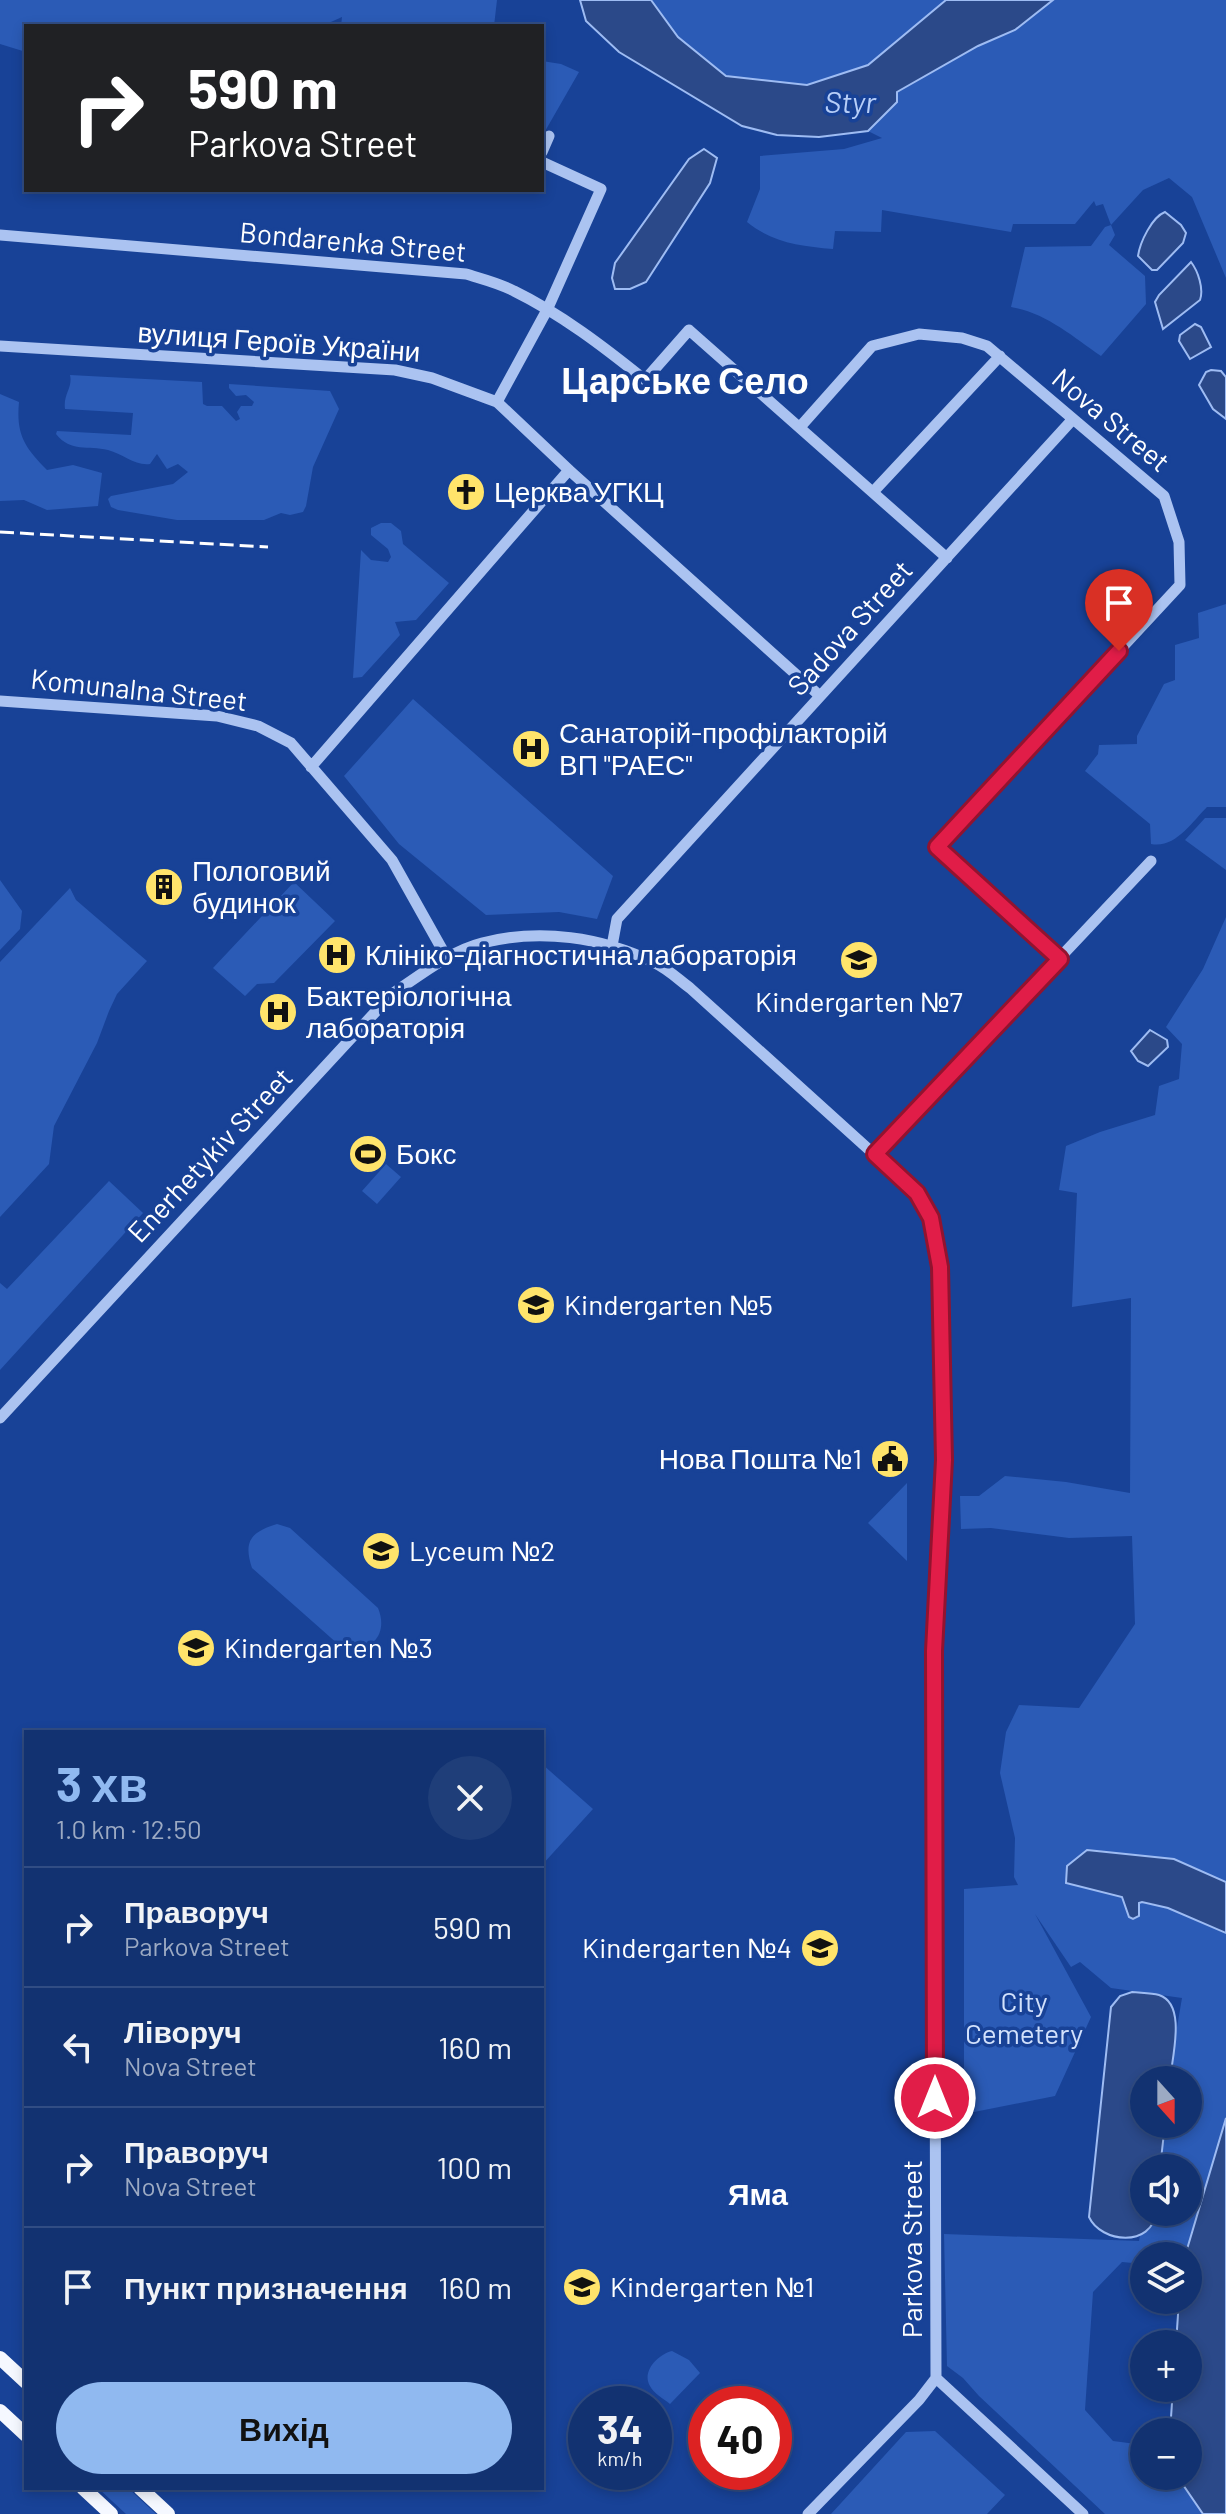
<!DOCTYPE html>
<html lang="uk">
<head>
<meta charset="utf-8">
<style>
  :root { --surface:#123271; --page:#1f3e79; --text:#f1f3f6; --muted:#9caac3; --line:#314d84; --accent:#90b9f0 }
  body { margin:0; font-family:Barlow,sans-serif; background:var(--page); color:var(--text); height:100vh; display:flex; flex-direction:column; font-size:30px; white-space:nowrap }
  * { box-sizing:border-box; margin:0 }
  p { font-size:26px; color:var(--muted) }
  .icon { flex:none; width:44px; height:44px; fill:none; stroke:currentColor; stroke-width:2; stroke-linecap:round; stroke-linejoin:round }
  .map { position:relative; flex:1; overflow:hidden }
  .panel { position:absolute; left:24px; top:1730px; width:520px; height:760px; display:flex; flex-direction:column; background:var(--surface); border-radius:0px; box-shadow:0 4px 12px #0003,0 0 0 2px var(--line) }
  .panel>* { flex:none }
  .guide { position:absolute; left:24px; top:24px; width:520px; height:168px; border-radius:0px; box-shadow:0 4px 12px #0003,0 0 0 2px var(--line); background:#202124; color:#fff; overflow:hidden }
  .needle { width:52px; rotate:159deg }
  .tools { position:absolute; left:1130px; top:2066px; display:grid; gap:16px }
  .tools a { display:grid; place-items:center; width:72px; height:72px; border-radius:50%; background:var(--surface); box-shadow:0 4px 12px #0003,0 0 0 2px var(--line); font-size:40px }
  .speed { position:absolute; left:568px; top:2386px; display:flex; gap:16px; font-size:40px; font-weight:700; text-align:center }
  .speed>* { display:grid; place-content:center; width:104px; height:104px; border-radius:50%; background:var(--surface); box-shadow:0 4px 12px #0003,0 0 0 2px var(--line); line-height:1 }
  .speed small { font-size:20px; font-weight:400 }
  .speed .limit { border:12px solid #d22; background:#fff; color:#111 }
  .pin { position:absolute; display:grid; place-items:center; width:68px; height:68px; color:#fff; margin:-82px -34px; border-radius:50% 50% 50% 0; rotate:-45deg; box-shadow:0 0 8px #0007 }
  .pin .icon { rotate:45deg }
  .me { position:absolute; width:88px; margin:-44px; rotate:0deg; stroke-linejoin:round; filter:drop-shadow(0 0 6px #0008) }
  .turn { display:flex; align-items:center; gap:28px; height:168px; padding:0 32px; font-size:36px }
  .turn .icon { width:104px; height:104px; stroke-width:2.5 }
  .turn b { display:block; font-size:56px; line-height:68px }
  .round { display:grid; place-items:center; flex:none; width:84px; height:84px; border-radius:42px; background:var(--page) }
  .overview { display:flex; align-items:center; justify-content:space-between; height:136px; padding:0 32px }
  h1 { font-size:48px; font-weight:700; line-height:60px; color:var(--accent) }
  .primary-button { display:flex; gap:16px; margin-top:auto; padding:16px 32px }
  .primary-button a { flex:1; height:92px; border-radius:48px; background:var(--accent); color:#111; font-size:32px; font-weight:700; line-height:92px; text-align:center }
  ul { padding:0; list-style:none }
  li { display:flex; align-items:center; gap:24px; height:120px; padding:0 32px; border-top:2px solid var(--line) }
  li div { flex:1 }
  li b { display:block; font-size:30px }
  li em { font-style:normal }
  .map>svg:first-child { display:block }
  .green { fill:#2b5bb6 }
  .water { fill:#2b4989; stroke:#9ebcf3; stroke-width:2 }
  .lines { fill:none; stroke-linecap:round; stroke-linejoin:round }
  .minor { stroke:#abc3f1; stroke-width:11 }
  .major { stroke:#f5f8ff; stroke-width:14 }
  .rail { stroke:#fff; stroke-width:3; stroke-dasharray:14 6; stroke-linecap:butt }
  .route-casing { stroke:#92132f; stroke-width:20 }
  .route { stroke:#e11d48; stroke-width:14 }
  .labels { text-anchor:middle; stroke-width:7; stroke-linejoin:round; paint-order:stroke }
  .street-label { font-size:28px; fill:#fff; stroke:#184297 }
  .poi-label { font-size:28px; fill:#fff; stroke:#184297; text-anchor:start }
  .park-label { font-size:28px; fill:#d2e1fc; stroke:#184297 }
  .water-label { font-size:30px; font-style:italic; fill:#b7cef8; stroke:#184297 }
  .neighbourhood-label { font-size:30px; font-weight:bold; fill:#fff; stroke:#184297 }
  .district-label { font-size:36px; font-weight:bold; fill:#fff; stroke:#184297 }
</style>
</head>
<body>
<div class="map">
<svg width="1226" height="2514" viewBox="0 0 1226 2514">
  <rect width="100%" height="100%" fill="#184297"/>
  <!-- green -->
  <path class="green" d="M0 0H497L494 26H341L342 17 322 26H26V52L0 44Z
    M652 0H946L868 65 807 85 726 76 678 37Z
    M1053 0H1226V278L1192 197 1169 178 1143 190 1111 225 1115 235 1109 245 1145 276 1146 304 1101 356C1072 336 1046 313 1011 307L1025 247 1091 246 1105 227 1111 225 1103 204 1096 206 1094 201 1075 224H1013L1011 232 882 210 881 232 835 231 833 249C800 246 773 243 747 222L760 189V156L844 149 882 138 868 131 897 102V92L978 46 1015 30Z
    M542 61 561 64 579 72 544 133 542 132Z
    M70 375 202 382 203 404 207 406H222L236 421 240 419 237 412 241 406H252L254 402 246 395 236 396 229 388V384L330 391 339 409 313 467 306 506 303 512 290 515 281 513 264 520H177L118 510 111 507 108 499 111 496 173 484 188 472 178 464 167 469 157 454 150 464C135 466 123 454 108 450 88 445 71 453 56 434L57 431 131 435 133 413 65 409C63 394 73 388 70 375Z
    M0 394 19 402C16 434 24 447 47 470L73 465 102 473 98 506 47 510 24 500 0 501Z
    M381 523H391L401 531 403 544 449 583 416 620 395 622 400 635 362 677 353 678 361 550 371 560 388 562 391 557 388 549 371 535V528Z
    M1226 604V807H1207C1192 822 1175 849 1151 844L1150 824 1085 771 1098 754 1099 745 1137 744V736L1164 684 1175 680V645L1199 638 1198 613Z
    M413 699 613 876 597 919 559 912 486 915 399 844 344 776Z
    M1205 818H1226V870L1185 840Z
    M0 880 22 911 20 929 0 950Z
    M294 882 335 921 274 983 257 984 245 996 213 968Z
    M70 888 76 900 147 961 117 994 109 1011 97 1043 54 1126 49 1164 0 1217V962Z
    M1226 917V1882L1174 1859 1067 1866 1066 1883 1122 1897 1129 1917 1141 1902 1168 1908 1226 1933V2118L1185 2256H1144V2264L1122 2262 1093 2292 1085 2410 1113 2441 1144 2445V2476H1177L1203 2514H1105L979 2396 963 2378 947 2366 944 2234 1139 2241 1144 2212H1188V2168H1152L1160 2124H1188V2080H1168L1182 1998 1111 1988 1080 1962 1071 1967 1035 1914 1091 2017 1055 2096 964 2114V1889L1018 1885 1014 1877 1015 1838 1000 1773 1006 1732 1019 1705 1079 1708 1135 1624 1132 1536 1069 1538 991 1528 961 1529 960 1496H979L1005 1476 1066 1482 1130 1493 1131 1298 1072 1307 1077 1193 1059 1190 1066 1146 1100 1132 1155 1115 1159 1086 1179 1079 1182 1044 1166 1027 1203 969Z
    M386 1164 401 1177 377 1204 362 1191Z
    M109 1181 143 1213 0 1370V1283L7 1289Z
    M907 1483V1561L868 1523Z
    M277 1524 290 1528 378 1608C390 1637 367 1657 339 1645L252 1568C243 1541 251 1532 277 1524Z
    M542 1764 593 1809 542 1865Z
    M672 2351 689 2360 700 2373 670 2404C664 2399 653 2393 650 2386 641 2371 659 2354 672 2351Z
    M935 2431 1005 2495 987 2514H831L906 2432Z
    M98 2488H128L156 2514H126Z"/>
  <!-- water -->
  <path class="water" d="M580 0H651L678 37 726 76 807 85 868 65 946 0H1053L1015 30 978 46 897 92V102L868 131 819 137 777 135 742 126 619 52 586 21Z
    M704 149 717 158 710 183 646 282 630 289H615L612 278 615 263 689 159Z
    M1165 212 1181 225 1186 233 1183 243 1157 270H1152L1138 256C1140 242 1152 217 1165 212Z
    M1191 262C1198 271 1204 289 1200 300L1163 329 1155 302 1159 295Z
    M1195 324 1201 327 1211 347 1190 359 1179 341 1180 335Z
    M1211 370 1221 371 1226 377V419L1213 409 1199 385 1206 372Z
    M1150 1030 1167 1040 1168 1047 1148 1066 1138 1061 1131 1051Z
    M1087 1850 1174 1859 1226 1882V1933L1168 1908 1142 1902 1139 1903V1916L1133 1919 1129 1917 1122 1897 1066 1883 1067 1866Z
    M1132 1992C1141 1993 1151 1993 1159 1995 1187 2004 1172 2057 1170 2080H1144V2124H1165L1160 2168H1144V2212H1156C1152 2248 1101 2243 1089 2217L1111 2007 1120 1996Z
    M1226 2118V2514H1203L1177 2476H1188V2432H1170L1173 2388H1188V2344H1176L1179 2300H1188V2256H1185Z"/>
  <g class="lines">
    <!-- minor -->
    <path class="minor" d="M542 152 549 136
      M0 235 466 274C482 279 499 283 514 291 561 314 604 347 645 380L689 330 947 558
      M0 346 395 370 432 378 497 402 569 470 820 696
      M497 402 547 310 601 189 542 162
      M800 427 872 346 919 334 962 338 987 346 1164 496 1179 542 1180 585 937 847 1060 959
      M873 492 1000 356
      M0 701 217 716 258 726 291 743 392 860 447 958
      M311 767 569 470
      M612 946 617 919 1073 419
      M875 1154 1151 861
      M0 1418 392 994C419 976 450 951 482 943 540 928 602 937 655 963 668 969 679 980 690 988L917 1193 931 1218 937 1244 940 1267 942 1361 944 1460 934 1651 936 2378
      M936 2378 1083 2514
      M808 2514 919 2400 936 2378"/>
    <!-- major -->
    <path class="major" d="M0 2358 26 2382
      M0 2411 26 2435
      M83 2488 111 2514
      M140 2488 168 2514"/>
    <!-- rail -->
    <path class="rail" d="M0 532 268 547"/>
  </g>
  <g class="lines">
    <!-- route casing -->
    <g class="route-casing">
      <path id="route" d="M935 2098 934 1651 944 1460 940 1267 931 1218 917 1193 875 1154 1060 959 937 847 1119 651"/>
    </g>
    <!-- route -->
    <use href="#route" class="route"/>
  </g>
  <!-- icons -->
  <defs>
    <g id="church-disc" transform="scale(2)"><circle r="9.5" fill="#ffe46b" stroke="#184297"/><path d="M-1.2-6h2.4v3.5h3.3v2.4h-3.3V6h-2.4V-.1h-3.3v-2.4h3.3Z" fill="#111"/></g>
    <g id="hospital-disc" transform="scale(2)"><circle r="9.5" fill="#ffe46b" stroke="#184297"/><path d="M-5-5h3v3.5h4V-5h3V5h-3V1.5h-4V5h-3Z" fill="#111"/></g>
    <g id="building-disc" transform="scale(2)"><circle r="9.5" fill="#ffe46b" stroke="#184297"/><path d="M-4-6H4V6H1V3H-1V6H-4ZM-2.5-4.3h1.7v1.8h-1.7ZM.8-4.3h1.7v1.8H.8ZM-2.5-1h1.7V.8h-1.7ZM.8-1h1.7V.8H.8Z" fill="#111"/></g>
    <g id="school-disc" transform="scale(2)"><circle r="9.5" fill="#ffe46b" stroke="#184297"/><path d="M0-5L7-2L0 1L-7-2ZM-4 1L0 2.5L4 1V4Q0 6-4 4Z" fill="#111"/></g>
    <g id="stadium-disc" transform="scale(2)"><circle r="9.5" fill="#ffe46b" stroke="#184297"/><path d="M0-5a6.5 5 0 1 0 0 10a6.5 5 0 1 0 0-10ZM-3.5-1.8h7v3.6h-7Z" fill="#111"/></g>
    <g id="civic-disc" transform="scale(2)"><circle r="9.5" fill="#ffe46b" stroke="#184297"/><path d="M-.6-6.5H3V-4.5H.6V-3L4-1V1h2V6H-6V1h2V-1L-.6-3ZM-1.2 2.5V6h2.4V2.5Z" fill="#111"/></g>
  </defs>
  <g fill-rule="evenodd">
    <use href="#church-disc" x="466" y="492"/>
    <use href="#hospital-disc" x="531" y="749"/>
    <use href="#building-disc" x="164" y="887"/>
    <use href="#hospital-disc" x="337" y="955"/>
    <use href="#school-disc" x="859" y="960"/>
    <use href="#hospital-disc" x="278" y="1012"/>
    <use href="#stadium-disc" x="368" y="1154"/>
    <use href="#school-disc" x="536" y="1305"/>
    <use href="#civic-disc" x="890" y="1459"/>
    <use href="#school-disc" x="381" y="1551"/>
    <use href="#school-disc" x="196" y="1648"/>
    <use href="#school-disc" x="820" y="1948"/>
    <use href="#school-disc" x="582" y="2287"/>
  </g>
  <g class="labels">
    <!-- street labels -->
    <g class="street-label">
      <text transform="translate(353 242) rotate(5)" y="10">Bondarenka Street</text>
      <text transform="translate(279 342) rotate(4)" y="10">вулиця Героїв України</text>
      <text transform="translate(1111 420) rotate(40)" y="10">Nova Street</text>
      <text transform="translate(850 628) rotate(-48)" y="10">Sadova Street</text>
      <text transform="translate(139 690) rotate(6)" y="10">Komunalna Street</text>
      <text transform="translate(210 1155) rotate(-47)" y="10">Enerhetykiv Street</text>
      <text transform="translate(912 2249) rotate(-90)" y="10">Parkova Street</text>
    </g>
    <!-- poi labels -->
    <g class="poi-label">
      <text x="494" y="502">Церква УГКЦ</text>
      <text x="559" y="743">Санаторій-профілакторій<tspan x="559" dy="32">ВП "РАЕС"</tspan></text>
      <text x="192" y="881">Пологовий<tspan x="192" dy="32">будинок</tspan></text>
      <text x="365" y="965">Клініко-діагностична лабораторія</text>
      <text x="306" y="1006">Бактеріологічна<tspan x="306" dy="32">лабораторія</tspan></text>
      <text x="859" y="1012" text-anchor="middle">Kindergarten №7</text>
      <text x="396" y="1164">Бокс</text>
      <text x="564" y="1315">Kindergarten №5</text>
      <text x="862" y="1469" text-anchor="end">Нова Пошта №1</text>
      <text x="409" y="1561">Lyceum №2</text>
      <text x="224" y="1658">Kindergarten №3</text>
      <text x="792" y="1958" text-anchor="end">Kindergarten №4</text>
      <text x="610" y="2297">Kindergarten №1</text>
    </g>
    <!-- park labels -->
    <g class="park-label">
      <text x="1024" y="2012">City<tspan x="1024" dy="32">Cemetery</tspan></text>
    </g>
    <!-- water labels -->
    <g class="water-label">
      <text x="850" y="113">Styr</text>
    </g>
    <!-- neighbourhood labels -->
    <g class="neighbourhood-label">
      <text x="758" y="2205">Яма</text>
    </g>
    <!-- district labels -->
    <g class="district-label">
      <text x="685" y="394">Царське Село</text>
    </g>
  </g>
</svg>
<div class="tools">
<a><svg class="needle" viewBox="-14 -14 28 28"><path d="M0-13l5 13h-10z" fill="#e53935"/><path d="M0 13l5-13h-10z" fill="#9caac3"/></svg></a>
<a><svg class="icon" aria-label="sound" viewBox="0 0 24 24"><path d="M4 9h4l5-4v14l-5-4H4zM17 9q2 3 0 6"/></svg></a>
<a><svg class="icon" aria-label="layers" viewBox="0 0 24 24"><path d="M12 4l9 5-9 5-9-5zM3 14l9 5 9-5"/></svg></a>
<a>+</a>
<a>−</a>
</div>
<div class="speed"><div>34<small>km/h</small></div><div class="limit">40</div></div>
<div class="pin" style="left:1119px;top:651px;background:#d93025"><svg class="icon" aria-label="arrive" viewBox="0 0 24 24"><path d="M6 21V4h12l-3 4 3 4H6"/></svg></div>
<svg class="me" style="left:935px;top:2098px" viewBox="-20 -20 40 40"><circle r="17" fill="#e11d48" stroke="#fff" stroke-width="3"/><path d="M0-11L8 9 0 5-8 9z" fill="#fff"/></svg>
<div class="guide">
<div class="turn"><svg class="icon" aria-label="right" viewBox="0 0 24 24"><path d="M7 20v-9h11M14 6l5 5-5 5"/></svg><div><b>590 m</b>Parkova Street</div></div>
</div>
<section class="panel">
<div class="overview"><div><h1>3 хв</h1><p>1.0 km · 12:50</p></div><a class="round"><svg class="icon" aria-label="close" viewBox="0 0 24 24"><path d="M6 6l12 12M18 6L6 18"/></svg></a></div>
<ul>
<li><svg class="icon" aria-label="right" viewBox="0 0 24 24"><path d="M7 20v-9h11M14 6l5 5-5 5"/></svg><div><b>Праворуч</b><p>Parkova Street</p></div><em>590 m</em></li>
<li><svg class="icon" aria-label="left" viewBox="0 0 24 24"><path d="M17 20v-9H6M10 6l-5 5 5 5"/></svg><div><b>Ліворуч</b><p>Nova Street</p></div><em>160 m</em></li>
<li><svg class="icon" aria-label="right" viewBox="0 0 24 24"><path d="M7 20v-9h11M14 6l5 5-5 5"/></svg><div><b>Праворуч</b><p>Nova Street</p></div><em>100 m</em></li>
<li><svg class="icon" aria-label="arrive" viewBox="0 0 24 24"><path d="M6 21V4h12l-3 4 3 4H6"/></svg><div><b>Пункт призначення</b></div><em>160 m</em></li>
</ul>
<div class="primary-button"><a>Вихід</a></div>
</section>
</div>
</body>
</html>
